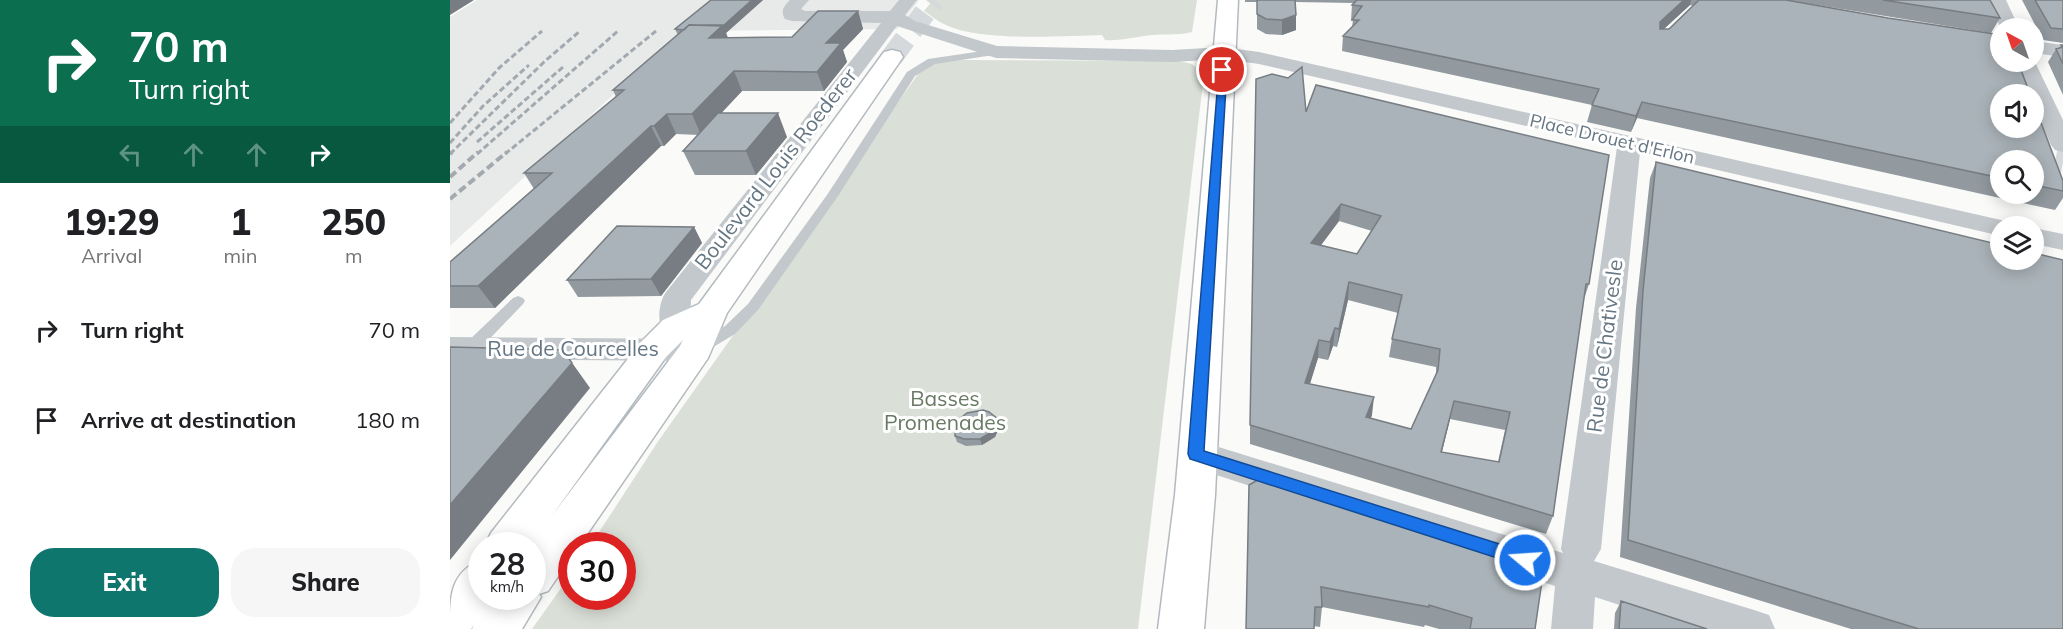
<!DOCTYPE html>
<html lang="en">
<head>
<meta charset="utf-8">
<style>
  :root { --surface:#fff; --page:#f6f6f6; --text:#202124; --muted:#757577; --accent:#0f766e }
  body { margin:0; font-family:Mulish,sans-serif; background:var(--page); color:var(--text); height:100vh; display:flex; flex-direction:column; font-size:22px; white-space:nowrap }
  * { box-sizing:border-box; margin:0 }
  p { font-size:20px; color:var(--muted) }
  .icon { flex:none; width:33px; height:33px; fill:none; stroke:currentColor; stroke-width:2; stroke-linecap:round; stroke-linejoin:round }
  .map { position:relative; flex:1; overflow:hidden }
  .panel { display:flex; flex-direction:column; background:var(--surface); width:450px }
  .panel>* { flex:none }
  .hud { background:#0b6e4f; color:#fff; overflow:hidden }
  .needle { width:39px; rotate:320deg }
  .tools { position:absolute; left:1540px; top:18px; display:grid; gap:12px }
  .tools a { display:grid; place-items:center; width:54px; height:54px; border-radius:50%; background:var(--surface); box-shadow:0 3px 15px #0003; font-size:30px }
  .speed { position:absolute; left:18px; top:532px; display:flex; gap:12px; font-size:30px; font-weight:700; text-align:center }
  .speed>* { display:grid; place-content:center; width:78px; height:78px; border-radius:50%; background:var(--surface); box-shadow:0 3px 15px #0003; line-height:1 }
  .speed small { font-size:15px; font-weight:400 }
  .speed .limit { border:9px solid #d22; background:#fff; color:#111 }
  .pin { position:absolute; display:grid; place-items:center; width:51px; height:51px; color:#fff; margin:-26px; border:3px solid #fff; border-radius:50%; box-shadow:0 2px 6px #0007 }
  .me { position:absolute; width:66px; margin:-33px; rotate:288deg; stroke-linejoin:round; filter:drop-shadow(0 0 4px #0008) }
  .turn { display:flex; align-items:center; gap:21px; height:126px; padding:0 30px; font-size:27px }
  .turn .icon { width:78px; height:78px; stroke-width:2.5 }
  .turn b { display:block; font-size:42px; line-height:51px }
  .lanes { display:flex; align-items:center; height:57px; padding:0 30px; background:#0003; justify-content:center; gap:30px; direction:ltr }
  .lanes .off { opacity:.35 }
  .eta { display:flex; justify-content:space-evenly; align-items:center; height:102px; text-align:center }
  .eta b { font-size:36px; font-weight:800; line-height:42px }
  .primary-button { display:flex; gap:12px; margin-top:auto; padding:12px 30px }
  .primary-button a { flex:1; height:69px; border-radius:24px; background:var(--accent); color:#fff; font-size:24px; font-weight:800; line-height:69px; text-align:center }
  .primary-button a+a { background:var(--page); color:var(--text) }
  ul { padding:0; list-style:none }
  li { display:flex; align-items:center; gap:18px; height:90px; padding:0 30px }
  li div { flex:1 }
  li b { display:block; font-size:22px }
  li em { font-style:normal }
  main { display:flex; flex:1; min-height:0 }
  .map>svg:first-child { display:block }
  .built { fill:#e8e9e9 }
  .green { fill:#dadfd7 }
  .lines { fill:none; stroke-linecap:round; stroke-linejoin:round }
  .street-tunnel-far1 { stroke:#d5d9db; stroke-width:20; stroke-dasharray:20 10; stroke-linecap:butt }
  .street-tunnel { stroke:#d5d9db; stroke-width:28; stroke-dasharray:28 14; stroke-linecap:butt }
  .secondary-tunnel { stroke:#d5d9db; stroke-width:22; stroke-dasharray:22 11; stroke-linecap:butt }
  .secondary-casing { stroke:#b3babf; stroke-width:3 }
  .lane { fill:#c3c8cc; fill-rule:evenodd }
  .street { fill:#c3c8cc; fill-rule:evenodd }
  .secondary { fill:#fff; fill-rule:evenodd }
  .rail-far1 { stroke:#a2aab0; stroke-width:3; stroke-dasharray:6 3; stroke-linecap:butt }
  .rail { stroke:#a2aab0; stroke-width:4; stroke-dasharray:8 4; stroke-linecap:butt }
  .wall { fill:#929a9f; fill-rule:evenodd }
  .shaded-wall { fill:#777d82 }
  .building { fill:#aab3b9; stroke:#777d82; stroke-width:1.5; fill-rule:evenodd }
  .route { fill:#1a73e8; stroke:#114b97; stroke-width:1.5 }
  .labels { text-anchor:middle; stroke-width:6; stroke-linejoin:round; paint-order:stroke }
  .far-street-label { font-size:18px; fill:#657683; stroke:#fff }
  .street-label { font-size:21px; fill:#657683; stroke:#fff }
  .park-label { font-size:21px; fill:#687a64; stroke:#fff }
</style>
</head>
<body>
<main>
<section class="panel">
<div class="hud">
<div class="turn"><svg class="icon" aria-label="right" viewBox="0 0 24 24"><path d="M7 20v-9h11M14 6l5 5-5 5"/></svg><div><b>70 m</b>Turn right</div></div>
<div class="lanes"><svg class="icon off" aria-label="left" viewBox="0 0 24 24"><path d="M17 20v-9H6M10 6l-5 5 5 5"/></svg><svg class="icon off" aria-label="ahead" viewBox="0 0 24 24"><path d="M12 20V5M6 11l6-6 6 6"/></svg><svg class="icon off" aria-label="ahead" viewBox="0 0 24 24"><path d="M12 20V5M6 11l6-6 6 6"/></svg><svg class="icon" aria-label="right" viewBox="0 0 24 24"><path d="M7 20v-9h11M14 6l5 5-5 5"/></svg></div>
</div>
<div class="eta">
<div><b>19:29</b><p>Arrival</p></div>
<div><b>1</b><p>min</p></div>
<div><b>250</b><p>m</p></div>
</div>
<ul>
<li><svg class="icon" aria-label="right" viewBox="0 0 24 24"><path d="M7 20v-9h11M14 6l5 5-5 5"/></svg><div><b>Turn right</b></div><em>70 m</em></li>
<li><svg class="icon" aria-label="arrive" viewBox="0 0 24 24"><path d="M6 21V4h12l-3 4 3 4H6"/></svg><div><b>Arrive at destination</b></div><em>180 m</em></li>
</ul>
<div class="primary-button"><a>Exit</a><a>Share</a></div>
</section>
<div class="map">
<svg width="1613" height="629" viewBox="0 0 1613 629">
  <rect width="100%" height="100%" fill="#fafaf8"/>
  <!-- built -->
  <path class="built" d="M27 0H469L447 29 232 31 0 246V17Z"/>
  <!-- green -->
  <path class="green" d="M483 0H747L742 32C726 36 710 33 694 36 680 38 669 41 655 40L652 35C613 36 527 42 494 24 487 21 480 15 474 11Z
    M512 60 729 61 742 64 754 74 688 629H82L121 574 122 597H172V546H140L209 440 473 67 491 61Z"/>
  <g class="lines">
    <!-- street-tunnel-far1 -->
    <path class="street-tunnel-far1" d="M1564 153 1568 154"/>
    <!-- street-tunnel -->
    <path class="street-tunnel" d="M1564 153 1613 162"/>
    <!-- secondary-tunnel -->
    <path class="secondary-tunnel" d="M442 57 484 0"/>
    <!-- secondary casing -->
    <g class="secondary-casing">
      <path id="secondary" d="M768 0H788L765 495 754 629H708L725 495Z
        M442 50 450 52 453 57 277 313 258 358 129 546H122V556L98 591 89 594 91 597 72 629H22L24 625 21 629H0C0 595 0 573 32 559V597H82V546H35L41 533 192 341 213 320 249 304 434 52ZM233 340 230 346 101 517 216 357Z"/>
    </g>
    <!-- lane -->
    <path class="lane" d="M546 49 551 52 550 54 485 64 465 76 388 196 308 310 285 334 255 352H243L241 348 243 344 275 326 298 304 377 195 457 72 478 59Z
      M68 296 73 298 75 301 73 304 27 352H15L13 348 15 344 63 298Z"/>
    <!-- street -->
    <path class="street" d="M340 0H359L351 9 355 11H440L449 0H467L455 15 465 21 547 46 722 50 773 47 809 52 1551 220 1560 222 1563 226H1551V236L1190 152 1151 549 1144 561 1304 610 1319 615 1325 629H1244L1145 597 1143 629H1101L1105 586 733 464 728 454 733 444 746 440 1113 553 1111 549 1167 147 809 64 773 59 722 62 546 58 447 26 241 300 240 328 236 335 225 338 214 335C207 324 208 303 216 292L431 23 342 21 335 19C330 11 334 6 340 0Z
      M1538 0H1556L1569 28 1551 29Z
      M1584 41 1613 45V57L1584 53Z
      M1584 60 1613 120V152L1605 150 1601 145 1584 106V94H1579L1565 62Z
      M1584 228 1613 234V250L1584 244Z
      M0 337 246 339 257 342 262 350 257 358 246 361 0 359Z"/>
    <!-- secondary -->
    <use href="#secondary" class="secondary"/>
    <!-- rail-far1 -->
    <path class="rail-far1" d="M0 123 49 68 92 31
      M27 142 113 67
      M0 143 33 106 79 65
      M0 154 94 62 130 31
      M27 154 168 31
      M55 154 206 31"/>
    <!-- rail -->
    <path class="rail" d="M0 154 2 152
      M0 177 28 152
      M0 199 57 152"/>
  </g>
  <!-- wall -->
  <path class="wall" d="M261 0H313L276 33 278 38 342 37 408 11 413 29 393 50 397 62 374 91H292L271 113 337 137 306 175H245L233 151 249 135 226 134 214 146H211L45 308H0V262L84 189 74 173 166 97 163 90 228 35 225 29Z
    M795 0H1540L1550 18 1541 33 1342 1 1438 18 1551 35V62H1568L1580 94H1551V128H1584V104L1613 181V198L1605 210 1187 118 1181 132 1137 122 1142 105 892 51 893 36 902 27 903 20H901L902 5 904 3 845 2 846 15V30L832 35 816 34 807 29V2H795ZM1240 5 1243 6 1219 29H1214ZM1551 160H1584V194H1551Z
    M1572 0H1613V43L1593 40Z
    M1611 45H1613V95L1598 62 1606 49 1609 48Z
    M856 112 1139 284 1134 299 1103 516 1096 534 800 444V425ZM889 221 922 231 907 254 871 245ZM898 300 948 313 942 339 939 357 986 367V376L961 429 921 418 922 415 860 384 868 358 878 360 883 346 887 347ZM1000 419 1055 430 1048 462 992 452Z
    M1206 162 1613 629H1401L1170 557 1186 308 1200 178Z
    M244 227 252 243 211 296 128 297 117 280Z
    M550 426 545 437 532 445 516 446 507 442 505 436Z
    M799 485 1085 629H989L975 625 974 627 872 607 870 627 864 626Z
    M1171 601 1257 629H1164L1165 613Z"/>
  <!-- shaded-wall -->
  <path class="shaded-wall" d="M0 0H24L0 15Z
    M302 0H313L276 33 280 43 259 38Z
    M1234 0H1241L1240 5 1205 37 1210 22Z
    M408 11 413 29 393 50 397 62 374 91 367 72 376 43Z
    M846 15V30L832 35V20Z
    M284 71 292 91 251 135 242 114Z
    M1192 102 1187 118 1181 132 1186 116Z
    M328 113 337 137 306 175 296 151Z
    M217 114 226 134 214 146 204 126Z
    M201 126 211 146 45 308 28 286Z
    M891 204 889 221 860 260 861 243Z
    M244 227 252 243 211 296 201 279Z
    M899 282 898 300 887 347 889 329Z
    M885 328 883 346 878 360 880 342Z
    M869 340 868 358 854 402 855 383Z
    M113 350 140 388 0 560V505Z
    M924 397 922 415 914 435 916 417Z
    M1004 401 1000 419 987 470 991 452Z
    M548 419 550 426 545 437 532 445 530 439Z"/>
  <!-- building -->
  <path class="building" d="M261 0H302L273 26 239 25 234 30 225 29Z
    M807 0H845L846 15 832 20 816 19 807 14Z
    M907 0H1234L1210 22V29H1219L1249 0H1336L1438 18 1551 35V62H1568L1580 94H1551V128H1584V104L1613 181V191L1584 185V160H1551V178L1192 102 1186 116 1142 105 1149 89 893 36 909 20H902L912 6 902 5Z
    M1433 0H1540L1550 18Z
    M1585 0H1613V29L1601 28Z
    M368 11H408L376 43H391L367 72 284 71 242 114H217L204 126H201L28 286H0V262L102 173H74L174 90H163L239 25H273L259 38 342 37Z
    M1611 45H1613V64L1606 49 1613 47Z
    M852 67 856 112 866 85 1159 155 1139 284H1136L1103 516 800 425 806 79 822 74 838 78ZM891 204 931 216 907 254 861 243ZM899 282 952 295 942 339 990 349 988 370 961 429 916 417 924 397 855 383 869 340 880 342 885 328 889 329ZM1004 401 1060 412 1049 462 991 452Z
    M268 113H328L296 151H233Z
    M1206 162 1551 245V260H1584V253L1613 260V629H1469L1178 540 1193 291Z
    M167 226 244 227 201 279 117 280Z
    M0 347 113 350 122 363 0 505Z
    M533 410 539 412 548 419 543 431 530 439H514L505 436V426L507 421 517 413Z
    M811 478 1094 567 1085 629H1020L1022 618 979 605V607L871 587 872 607H865L864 629H796L799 485Z
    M1171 601 1257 629H1169Z"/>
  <!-- route -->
  <path class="route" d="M769 68 777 70 754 451 1075 552 1082 554 1084 560 1082 565 1075 567 740 459 738 454Z"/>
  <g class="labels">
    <!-- far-street labels -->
    <g class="far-street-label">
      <text transform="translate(1162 139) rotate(13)" y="6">Place Drouet d'Erlon</text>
    </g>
    <!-- street labels -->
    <g class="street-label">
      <text transform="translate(326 169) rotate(-52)" y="7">Boulevard Louis Roederer</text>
      <text transform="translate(1155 346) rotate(-83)" y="7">Rue de Chativesle</text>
      <text x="123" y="356">Rue de Courcelles</text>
    </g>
    <!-- park labels -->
    <g class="park-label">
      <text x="495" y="406">Basses<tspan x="495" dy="24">Promenades</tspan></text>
    </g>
  </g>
</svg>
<div class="tools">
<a><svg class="needle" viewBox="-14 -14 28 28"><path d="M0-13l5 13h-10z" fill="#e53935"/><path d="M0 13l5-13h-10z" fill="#757577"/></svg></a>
<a><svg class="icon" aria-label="sound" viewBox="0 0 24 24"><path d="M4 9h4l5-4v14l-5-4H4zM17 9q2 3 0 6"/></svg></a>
<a><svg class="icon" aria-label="search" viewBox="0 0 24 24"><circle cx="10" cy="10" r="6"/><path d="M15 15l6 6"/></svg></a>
<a><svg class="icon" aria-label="layers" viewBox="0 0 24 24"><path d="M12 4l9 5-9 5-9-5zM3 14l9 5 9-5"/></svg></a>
</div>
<div class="speed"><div>28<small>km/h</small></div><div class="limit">30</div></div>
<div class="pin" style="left:772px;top:70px;background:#d93025"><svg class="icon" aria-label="arrive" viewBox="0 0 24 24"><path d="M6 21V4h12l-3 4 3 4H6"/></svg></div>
<svg class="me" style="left:1075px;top:560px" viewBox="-20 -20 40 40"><circle r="17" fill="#1a73e8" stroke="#fff" stroke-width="3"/><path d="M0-11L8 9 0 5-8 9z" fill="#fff"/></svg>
</div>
</main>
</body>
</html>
